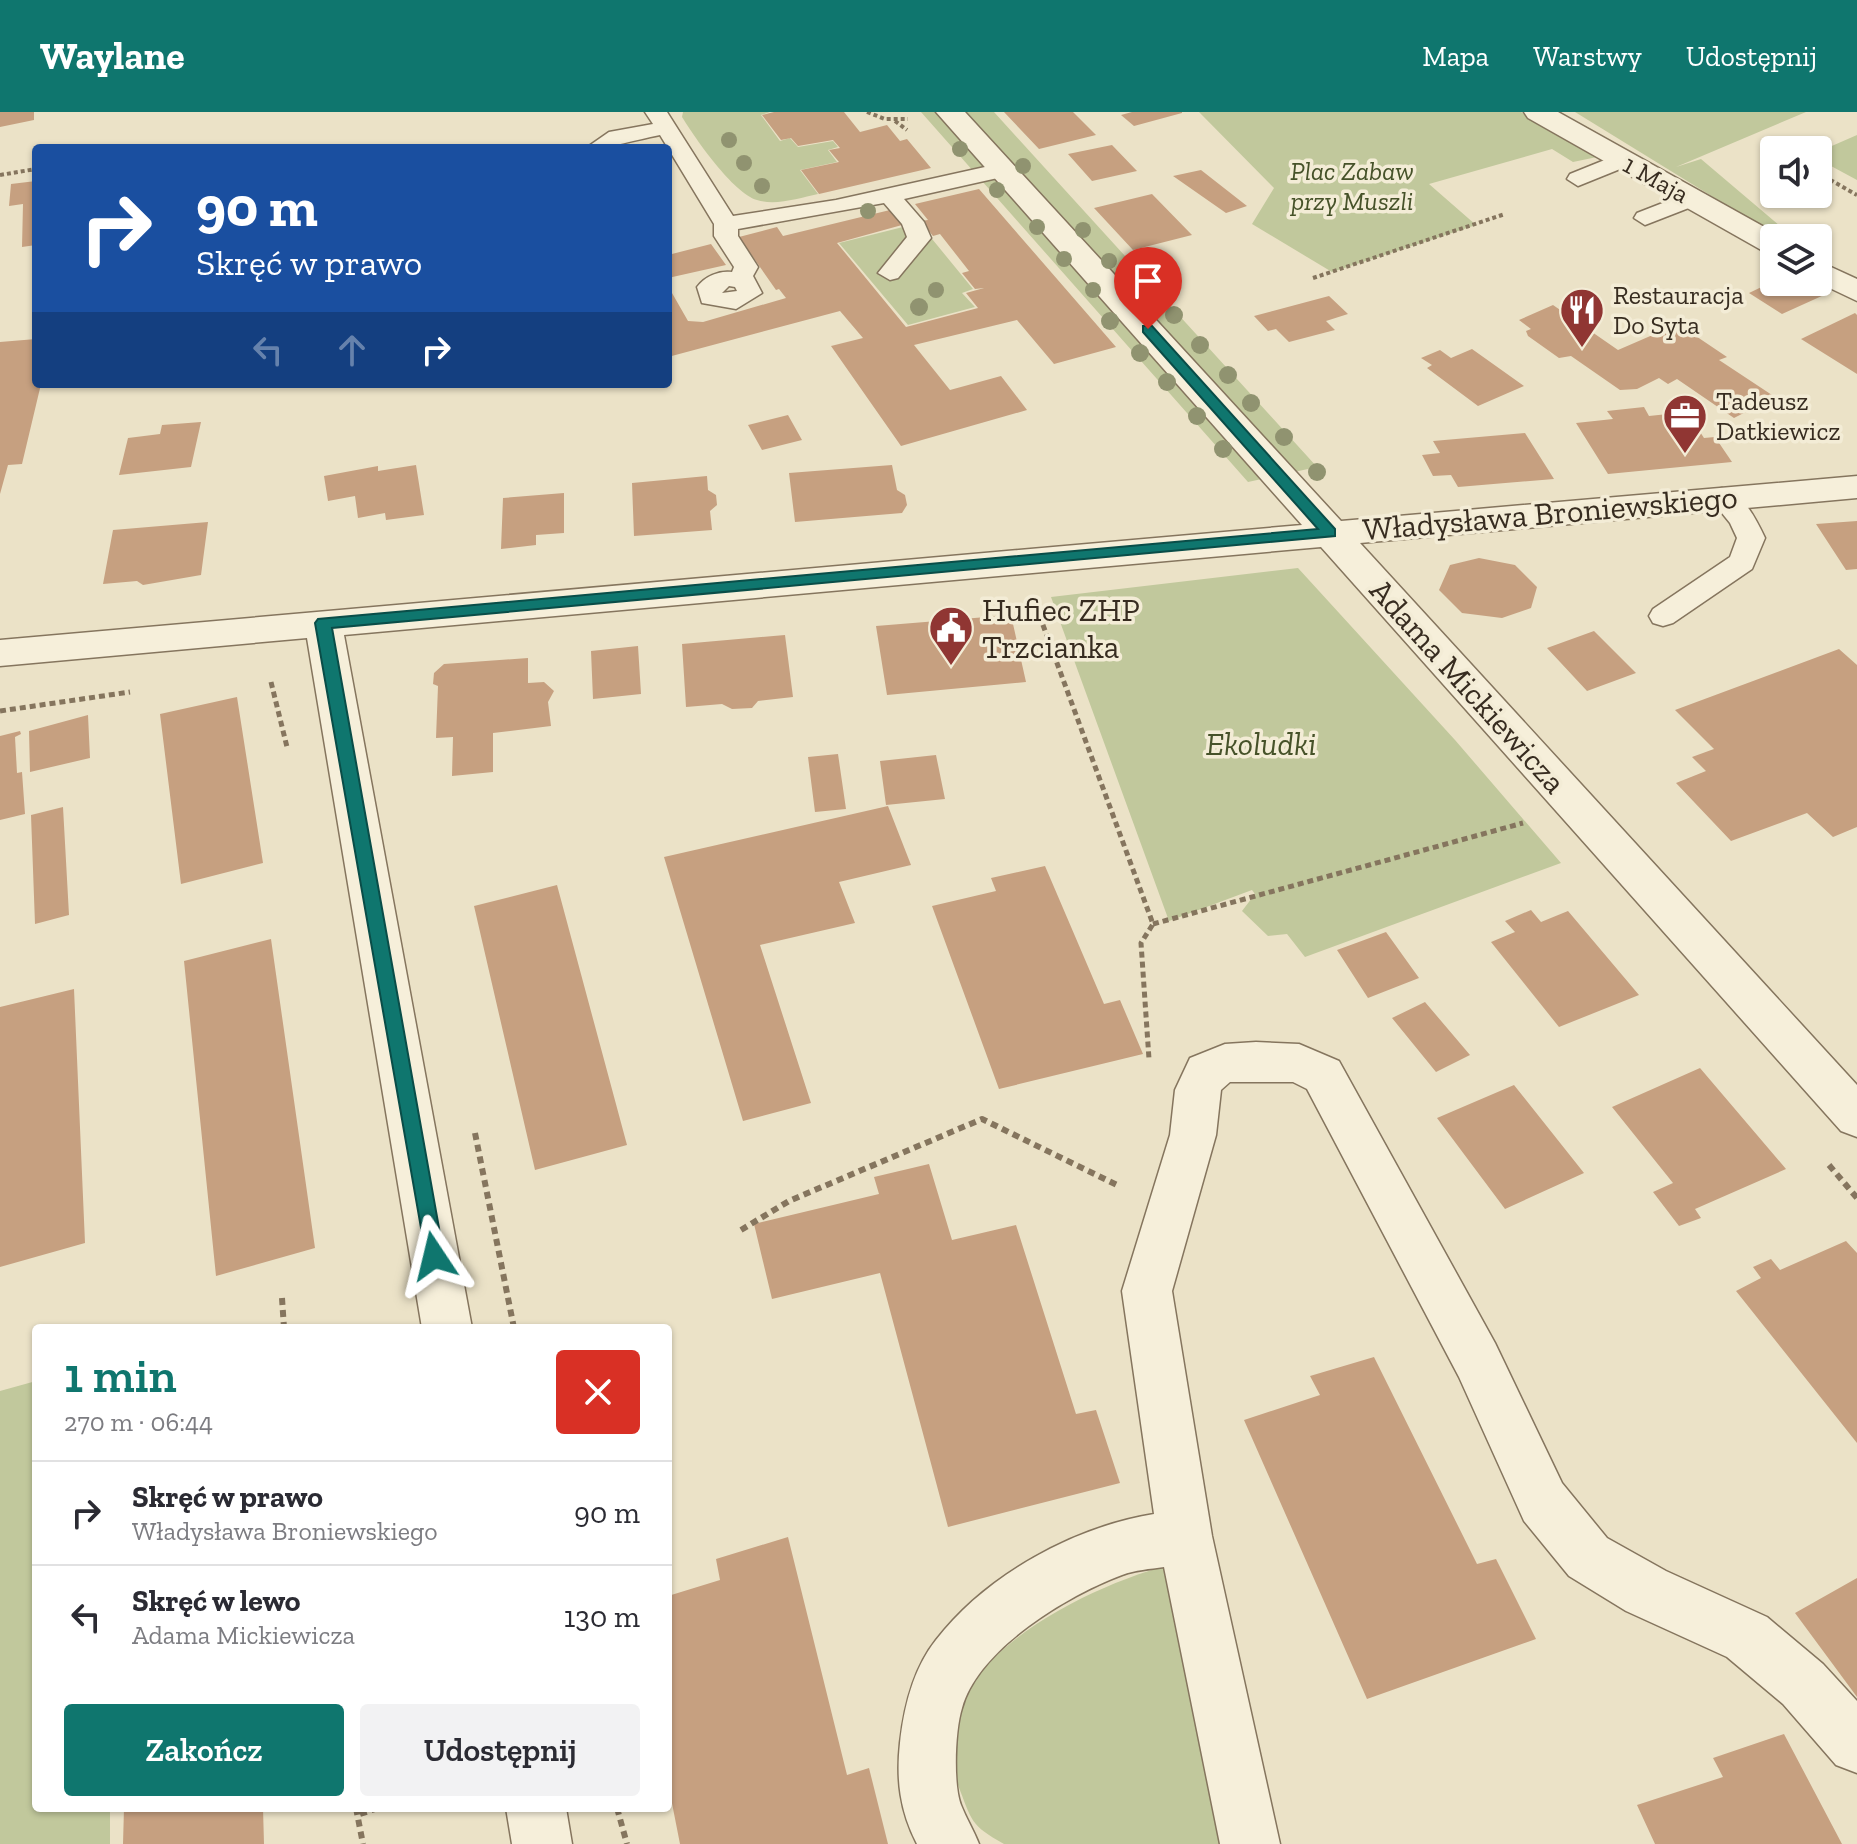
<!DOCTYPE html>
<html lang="pl">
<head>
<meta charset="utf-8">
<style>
  :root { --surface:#fff; --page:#f2f2f3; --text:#2b2b33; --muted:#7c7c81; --line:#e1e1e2; --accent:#0f766e }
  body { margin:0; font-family:"Zilla Slab",serif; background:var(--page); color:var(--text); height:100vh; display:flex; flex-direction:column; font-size:30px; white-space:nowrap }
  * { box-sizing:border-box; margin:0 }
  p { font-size:26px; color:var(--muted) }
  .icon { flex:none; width:44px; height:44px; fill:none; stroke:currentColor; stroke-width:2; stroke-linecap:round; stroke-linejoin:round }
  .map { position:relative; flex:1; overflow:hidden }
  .sheet { position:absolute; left:32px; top:1212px; width:640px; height:488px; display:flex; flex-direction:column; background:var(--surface); border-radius:8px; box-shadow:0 2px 6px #0004 }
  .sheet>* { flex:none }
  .guide { position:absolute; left:32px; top:32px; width:640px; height:244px; border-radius:8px; box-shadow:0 2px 6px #0004; background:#1a4fa0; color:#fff; overflow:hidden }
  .buttons { position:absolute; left:1760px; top:24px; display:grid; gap:16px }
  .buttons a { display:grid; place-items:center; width:72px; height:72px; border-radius:8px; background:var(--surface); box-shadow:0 2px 6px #0004; font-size:40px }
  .pin { position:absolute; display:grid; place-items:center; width:68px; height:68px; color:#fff; margin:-82px -34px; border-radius:50% 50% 50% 0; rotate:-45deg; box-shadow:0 0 8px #0007 }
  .pin .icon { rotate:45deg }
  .me { position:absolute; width:88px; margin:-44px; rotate:350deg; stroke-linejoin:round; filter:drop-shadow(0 0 6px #0008) }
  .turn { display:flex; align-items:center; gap:28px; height:168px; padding:0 32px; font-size:36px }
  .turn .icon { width:104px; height:104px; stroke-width:2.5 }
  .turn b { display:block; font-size:56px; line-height:68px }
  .lanes { display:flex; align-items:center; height:76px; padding:0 32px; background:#0003; justify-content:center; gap:40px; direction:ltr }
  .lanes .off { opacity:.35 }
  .round { display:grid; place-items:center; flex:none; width:84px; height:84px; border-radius:8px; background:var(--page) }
  .headline { display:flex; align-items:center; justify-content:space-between; height:136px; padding:0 32px }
  h1 { font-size:48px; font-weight:600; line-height:60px; color:var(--accent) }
  .primary-button { display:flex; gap:16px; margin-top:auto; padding:16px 32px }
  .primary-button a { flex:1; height:92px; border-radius:8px; background:var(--accent); color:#fff; font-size:32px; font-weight:600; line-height:92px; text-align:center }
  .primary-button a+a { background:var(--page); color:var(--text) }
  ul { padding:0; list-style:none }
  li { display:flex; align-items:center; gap:24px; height:104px; padding:0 32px; border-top:2px solid var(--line) }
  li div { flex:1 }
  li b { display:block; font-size:30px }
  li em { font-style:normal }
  header { display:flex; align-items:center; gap:48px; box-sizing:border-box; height:112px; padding:0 40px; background:var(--accent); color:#fff }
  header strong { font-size:38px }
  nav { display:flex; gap:44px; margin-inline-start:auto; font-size:28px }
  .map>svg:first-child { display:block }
  .green { fill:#c1c89c }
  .building { fill:#c6a080 }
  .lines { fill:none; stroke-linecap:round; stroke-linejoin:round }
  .service-casing { stroke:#85755e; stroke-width:3 }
  .minor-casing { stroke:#85755e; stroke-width:3 }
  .path-far2 { stroke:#85755e; stroke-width:4; stroke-dasharray:4 3; stroke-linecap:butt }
  .path-far1 { stroke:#85755e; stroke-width:5; stroke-dasharray:6 4; stroke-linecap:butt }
  .path { stroke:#85755e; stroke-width:6; stroke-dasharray:7 5; stroke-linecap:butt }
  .service { fill:#f6efda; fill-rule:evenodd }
  .minor { fill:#f6efda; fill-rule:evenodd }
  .tree { fill:#909370 }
  .route { fill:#0f766e; stroke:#0a4d48; stroke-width:2 }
  .labels { text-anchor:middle; stroke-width:7; stroke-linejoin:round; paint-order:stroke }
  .far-park-label { font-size:26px; font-style:italic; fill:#465229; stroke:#f3ecd6 }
  .far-street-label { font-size:26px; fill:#372c20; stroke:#f3ecd6 }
  .far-poi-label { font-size:26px; fill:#372c20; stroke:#f3ecd6; text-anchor:start }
  .street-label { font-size:32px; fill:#372c20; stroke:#f3ecd6 }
  .poi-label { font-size:32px; fill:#372c20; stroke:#f3ecd6; text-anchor:start }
  .park-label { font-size:32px; font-style:italic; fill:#465229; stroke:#f3ecd6 }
</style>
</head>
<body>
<header>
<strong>Waylane</strong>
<nav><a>Mapa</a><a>Warstwy</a><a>Udostępnij</a></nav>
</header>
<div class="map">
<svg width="1857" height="1732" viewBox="0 0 1857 1732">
  <rect width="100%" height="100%" fill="#ebe2c7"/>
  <!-- green -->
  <path class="green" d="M683 0H770L761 3 780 29 790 26 798 35 833 29 838 35 828 38 837 50 800 58 818 82C799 86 776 94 757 88 733 81 695 26 682 5Z
    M921 0H994L1317 355 1248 370Z
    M1199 0H1521L1597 45 1573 50 1552 37 1429 72 1476 113 1332 160 1252 112 1274 76Z
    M1575 0H1806L1676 55 1701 47 1793 125 1772 120 1744 104Z
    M1857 23V68L1818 47V40Z
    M919 111 973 177 962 181 975 195 908 213 839 131Z
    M1298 456 1455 628 1561 751 1305 845 1287 822 1268 824 1242 799 1255 782 1252 778 1169 809 1051 485Z
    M36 1269V1696H110V1732H0V1279Z
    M1188 1448 1244 1732H1004C970 1713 972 1709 958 1673 910 1553 1097 1468 1188 1448Z"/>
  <!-- building -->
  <path class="building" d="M0 0H34V8L0 15Z
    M774 0H844L860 20 887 13 900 29 907 27 931 56 819 82 801 58 839 50 829 38 840 36 833 28 798 34 791 26 781 28 762 3Z
    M1004 0H1073L1096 23 1039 37Z
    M1132 0H1182V1L1134 14 1121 3Z
    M1112 33 1137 59 1092 69 1068 42Z
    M1201 58 1247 94 1226 101 1173 64Z
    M36 69V133L22 135 23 92 9 94 11 72Z
    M979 77 1116 235 1054 252 1017 208 914 233 950 278 1001 264 1027 298 901 334 831 234 863 226 840 199 668 245V174L688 209 703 210 786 186 779 177 776 178 739 125 777 115 783 124 890 98 902 113 837 131 906 215 978 196 966 181 984 176 975 177 962 161 969 159 940 122 933 124 921 109 928 108 915 92Z
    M1152 82 1192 123 1133 138 1094 96Z
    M711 132 726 153 668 166V143Z
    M1774 169 1803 170 1824 183 1782 202 1749 181Z
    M1329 184 1348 202 1326 209 1335 218 1289 230 1276 217 1268 219 1254 204Z
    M1553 193 1618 238 1678 212 1727 245 1719 248 1775 285 1734 306 1677 267 1668 272 1659 266 1637 277 1620 278 1571 244 1559 246 1528 224 1526 219 1531 217 1519 208Z
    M1855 201 1857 203V262L1801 227Z
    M36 227V272H41L22 352 8 353 0 382V230Z
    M1472 237 1524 274 1478 294 1427 256 1432 253 1421 246 1440 238 1451 246Z
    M1644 295 1649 304 1687 300 1704 326 1715 325 1732 350 1608 362 1576 311 1613 307 1607 299Z
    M788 303 802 328 762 338 748 313Z
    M201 310 191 355 119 363 128 326 160 322 162 313Z
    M1525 321 1554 367 1458 375 1451 363 1433 364 1422 343 1440 341 1433 329Z
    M416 353 424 403 386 408 385 401 358 406 355 384 328 389 324 364 378 354V359Z
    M892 353 897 378 905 383 907 393 902 401 795 410 789 361Z
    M707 364 708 378 716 383 717 393 710 399 712 418 634 424 632 371Z
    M564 381V421L536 423V433L501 437 503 386Z
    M1857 409V457L1846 458 1816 412Z
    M208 410 201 463 143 473 137 469 103 472 113 418Z
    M1479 446 1515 453 1537 475 1531 496 1502 506 1462 501 1439 478 1450 453Z
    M1011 503 1026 570 887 583 876 514Z
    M1594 519 1636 561 1587 579 1547 536Z
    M785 523 793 585 758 589 752 596 732 597 722 592 686 595 682 532Z
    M638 534 641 582 593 587 591 539Z
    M1839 537 1857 553V715L1833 725 1807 701 1731 729 1676 671 1706 659 1692 645 1714 637 1675 598Z
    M528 546V571L544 570 554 579 548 590 551 614 493 621V660L452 664 453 625 436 626 438 574 433 572 434 561 444 552Z
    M237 585 263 751 181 772 160 602Z
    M88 603 90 646 30 660 29 619Z
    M20 619 21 622 15 625 17 661 22 660 25 702 0 708V624Z
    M838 642 846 697 815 700 808 645Z
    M936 643 945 687 886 693 880 649Z
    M888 694 911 753 839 770 855 811 760 833 811 991 743 1009 664 745Z
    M63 695 69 803 35 812 31 703Z
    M1045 754 1104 892 1120 888 1143 942 999 977 932 794 996 779 991 766Z
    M557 773 627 1033 535 1058 474 794Z
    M1531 798 1541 810 1568 799 1639 883 1559 915 1491 830 1515 820 1505 809Z
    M1386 820 1419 866 1368 886 1337 838Z
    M271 827 315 1136 216 1164 184 849Z
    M74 877 85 1131 0 1155V895Z
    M1425 890 1470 943 1436 960 1392 906Z
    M1700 956 1786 1057 1695 1097 1701 1106 1679 1114 1653 1080 1673 1071 1612 995Z
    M1514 973 1584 1061 1505 1097 1437 1006Z
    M929 1052 952 1128 1016 1113 1076 1302 1096 1298 1120 1371 948 1415 880 1161 772 1187 754 1112 879 1082 874 1065Z
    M1846 1129 1857 1141V1331L1736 1179 1761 1166 1753 1155 1771 1147 1780 1158Z
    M1374 1245 1477 1452 1496 1447 1536 1527 1367 1587 1244 1308 1320 1283 1310 1264Z
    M788 1425 847 1663 869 1656 888 1732H680L668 1671V1484L720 1468 716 1447Z
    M1857 1466V1585L1795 1501Z
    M1784 1622 1842 1732H1655L1637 1693 1723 1665 1713 1646Z
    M124 1696H263L264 1732H123Z"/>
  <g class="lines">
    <!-- service casing -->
    <g class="service-casing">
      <path id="service" d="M645 0H667L733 104 836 88 1003 51 1014 58 1011 63 904 87 924 110 931 126 898 166 890 168 878 161 907 125 902 112 884 91 738 117V124L758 155 753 164 762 181 736 197 702 191 697 175C704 165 719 158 732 160L734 155 714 124V112L660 23C634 28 612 36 586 36L609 20 653 12ZM729 174 735 175 737 179 722 181Z
        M1622 41 1630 43 1633 48 1630 53 1578 74 1567 67 1570 62Z
        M1691 80 1699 82 1702 87 1699 92 1645 113 1634 106 1637 101Z
        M1722 376C1744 382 1756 407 1765 426L1752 457 1673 511 1663 514 1653 511 1649 504 1653 497 1730 445 1737 426 1730 411 1709 385 1712 379Z"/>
    </g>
    <!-- minor casing -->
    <g class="minor-casing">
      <path id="minor" d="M936 0H965L1341 409 1857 364V386L1360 431 1857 973V1025L1841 1019 1321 435 344 523 472 1216H422L307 526 0 554V528L1302 413Z
        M1524 0H1558L1784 126H1774V142L1763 139 1528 6Z
        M1818 149 1857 167V189L1817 170Z
        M1256 930 1299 932 1339 949 1495 1231 1562 1371 1607 1426 1666 1459 1767 1505 1823 1552 1857 1589V1661L1836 1653 1783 1592 1727 1545 1626 1499 1569 1464 1524 1409 1459 1265 1307 977 1293 970H1230L1221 978 1216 1023 1172 1179 1212 1424 1280 1732H1220L1164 1455C1150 1457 1135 1458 1122 1463 1068 1483 978 1537 962 1596 955 1618 953 1672 961 1693 966 1706 974 1719 979 1732H917C900 1699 896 1668 900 1631 904 1595 913 1557 936 1528 986 1463 1074 1415 1154 1402L1122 1179 1170 1023 1175 978 1190 946 1225 932Z
        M506 1696H566L572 1732H512Z"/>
    </g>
    <!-- path-far2 -->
    <path class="path-far2" d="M867 0 885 7H908
      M895 9 907 18
      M187 36 197 35
      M1776 36 1779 38
      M1818 61 1857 83
      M0 63 36 57
      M1313 166 1505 102"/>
    <!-- path-far1 -->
    <path class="path-far1" d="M1036 494 1153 812 1141 831 1149 947
      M271 570 287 635
      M0 599 130 580
      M1153 812 1523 711"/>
    <!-- path -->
    <path class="path" d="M475 1021 514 1216
      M1829 1053 1857 1086
      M741 1118 789 1089 982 1007 1119 1074
      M282 1186 284 1216
      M356 1696 363 1732
      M617 1696 627 1732
      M360 1702 378 1696"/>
    <!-- service -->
    <use href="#service" class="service"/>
    <!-- minor -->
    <use href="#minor" class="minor"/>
  </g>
  <!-- trees -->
  <g class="tree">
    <circle cx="729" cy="28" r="8"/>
    <circle cx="960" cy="37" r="8"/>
    <circle cx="744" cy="51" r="8"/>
    <circle cx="1023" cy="54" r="8"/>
    <circle cx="762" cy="74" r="8"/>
    <circle cx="997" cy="78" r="8"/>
    <circle cx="868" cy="99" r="8"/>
    <circle cx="1037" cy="115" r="8"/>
    <circle cx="1083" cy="118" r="8"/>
    <circle cx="1064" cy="147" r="8"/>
    <circle cx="1109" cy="149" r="8"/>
    <circle cx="1139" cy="177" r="8"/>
    <circle cx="936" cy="178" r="8"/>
    <circle cx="1093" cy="178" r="8"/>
    <circle cx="919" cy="195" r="9"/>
    <circle cx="1174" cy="203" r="9"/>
    <circle cx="1110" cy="209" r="9"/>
    <circle cx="1200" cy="233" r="9"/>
    <circle cx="1140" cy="241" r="9"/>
    <circle cx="1228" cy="263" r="9"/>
    <circle cx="1167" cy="270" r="9"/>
    <circle cx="1251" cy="291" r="9"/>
    <circle cx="1197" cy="304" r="9"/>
    <circle cx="1284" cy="325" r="9"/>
    <circle cx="1223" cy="337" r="9"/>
    <circle cx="1317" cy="360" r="9"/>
  </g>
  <!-- route -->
  <path class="route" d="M1143 214H1152L1335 417V424L332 516 444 1144 441 1150 434 1153 427 1150 315 511 318 507 1318 417 1143 220Z"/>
  <!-- icons -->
  <defs>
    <g id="restaurant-pin" transform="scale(2.3)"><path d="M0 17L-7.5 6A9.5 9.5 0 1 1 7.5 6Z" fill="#903633" stroke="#f3ecd6"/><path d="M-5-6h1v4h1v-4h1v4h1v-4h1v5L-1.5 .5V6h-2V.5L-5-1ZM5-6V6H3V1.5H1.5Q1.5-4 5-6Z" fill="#fff"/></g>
    <g id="office-pin" transform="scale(2.3)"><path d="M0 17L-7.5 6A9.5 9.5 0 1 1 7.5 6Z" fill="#903633" stroke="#f3ecd6"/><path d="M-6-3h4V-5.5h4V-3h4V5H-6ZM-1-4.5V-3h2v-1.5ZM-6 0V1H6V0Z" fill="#fff"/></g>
    <g id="civic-pin" transform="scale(2.3)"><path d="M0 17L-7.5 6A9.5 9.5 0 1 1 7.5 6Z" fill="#903633" stroke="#f3ecd6"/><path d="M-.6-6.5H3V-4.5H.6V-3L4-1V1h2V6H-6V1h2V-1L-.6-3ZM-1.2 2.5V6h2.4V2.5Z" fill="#fff"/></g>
  </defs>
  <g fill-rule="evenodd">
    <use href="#restaurant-pin" x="1582" y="198"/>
    <use href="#office-pin" x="1685" y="304"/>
    <use href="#civic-pin" x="951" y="516"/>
  </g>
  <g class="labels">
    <!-- far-park labels -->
    <g class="far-park-label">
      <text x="1352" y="68">Plac Zabaw<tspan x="1352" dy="30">przy Muszli</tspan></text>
    </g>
    <!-- far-street labels -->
    <g class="far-street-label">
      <text transform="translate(1656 67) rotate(29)" y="9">1 Maja</text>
    </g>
    <!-- far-poi labels -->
    <g class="far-poi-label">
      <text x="1613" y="192">Restauracja<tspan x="1613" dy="30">Do Syta</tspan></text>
      <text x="1716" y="298">Tadeusz<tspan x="1716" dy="30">Datkiewicz</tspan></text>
    </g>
    <!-- street labels -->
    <g class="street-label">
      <text transform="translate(1550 401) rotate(-5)" y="11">Władysława Broniewskiego</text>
      <text transform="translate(1468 574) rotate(48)" y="11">Adama Mickiewicza</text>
    </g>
    <!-- poi labels -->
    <g class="poi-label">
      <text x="982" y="509">Hufiec ZHP<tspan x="982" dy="37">Trzcianka</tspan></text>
    </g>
    <!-- park labels -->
    <g class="park-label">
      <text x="1261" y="643">Ekoludki</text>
    </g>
  </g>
</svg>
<div class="buttons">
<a><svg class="icon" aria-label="sound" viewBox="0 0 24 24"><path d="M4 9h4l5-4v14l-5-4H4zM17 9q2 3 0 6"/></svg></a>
<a><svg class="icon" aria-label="layers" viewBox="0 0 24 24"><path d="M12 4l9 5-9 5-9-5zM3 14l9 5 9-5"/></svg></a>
</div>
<div class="pin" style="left:1148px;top:217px;background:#d93025"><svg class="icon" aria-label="arrive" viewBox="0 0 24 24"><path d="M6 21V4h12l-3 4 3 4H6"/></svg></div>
<svg class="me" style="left:434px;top:1144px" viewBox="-20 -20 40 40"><path d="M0-17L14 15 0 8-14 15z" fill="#0f766e" stroke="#fff" stroke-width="4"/></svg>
<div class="guide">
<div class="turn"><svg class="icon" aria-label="right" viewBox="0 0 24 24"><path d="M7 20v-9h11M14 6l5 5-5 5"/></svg><div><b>90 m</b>Skręć w prawo</div></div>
<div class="lanes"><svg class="icon off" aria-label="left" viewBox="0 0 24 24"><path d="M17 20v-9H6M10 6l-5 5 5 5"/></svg><svg class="icon off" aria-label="ahead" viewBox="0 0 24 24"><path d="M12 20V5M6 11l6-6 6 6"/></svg><svg class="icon" aria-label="right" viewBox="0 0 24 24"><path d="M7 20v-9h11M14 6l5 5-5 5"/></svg></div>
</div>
<section class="sheet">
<div class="headline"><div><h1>1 min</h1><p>270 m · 06:44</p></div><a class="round" style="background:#d93025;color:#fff"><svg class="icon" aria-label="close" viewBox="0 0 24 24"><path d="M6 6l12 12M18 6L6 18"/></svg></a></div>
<ul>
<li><svg class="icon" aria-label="right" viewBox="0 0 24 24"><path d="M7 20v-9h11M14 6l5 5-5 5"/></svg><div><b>Skręć w prawo</b><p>Władysława Broniewskiego</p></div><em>90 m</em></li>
<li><svg class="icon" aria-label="left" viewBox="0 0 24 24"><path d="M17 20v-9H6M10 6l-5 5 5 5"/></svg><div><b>Skręć w lewo</b><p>Adama Mickiewicza</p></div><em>130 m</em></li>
</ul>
<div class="primary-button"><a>Zakończ</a><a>Udostępnij</a></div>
</section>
</div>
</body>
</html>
